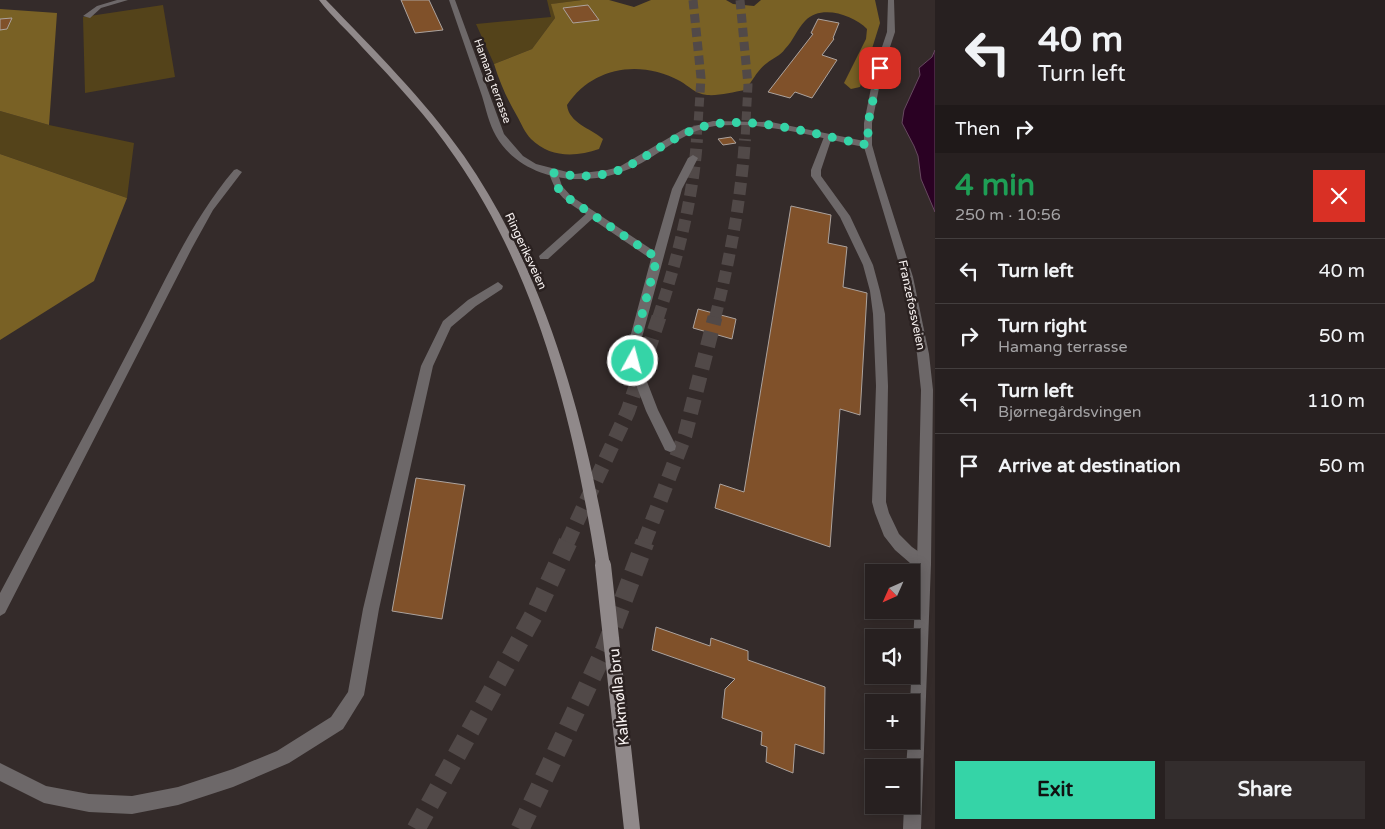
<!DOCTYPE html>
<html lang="en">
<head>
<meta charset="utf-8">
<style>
  :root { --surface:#272020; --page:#332d2d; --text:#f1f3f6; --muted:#a4a3a5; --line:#433e3e; --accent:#35d4a7 }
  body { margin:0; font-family:"Varela Round",sans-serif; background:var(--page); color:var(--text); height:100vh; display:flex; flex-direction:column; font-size:19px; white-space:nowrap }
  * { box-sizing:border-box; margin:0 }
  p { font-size:16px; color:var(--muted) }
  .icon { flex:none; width:28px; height:28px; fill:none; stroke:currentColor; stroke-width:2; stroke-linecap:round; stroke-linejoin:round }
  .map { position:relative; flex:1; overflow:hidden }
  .sheet { display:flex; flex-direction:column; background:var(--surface); width:450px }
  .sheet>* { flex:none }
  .top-card { background:#272020; color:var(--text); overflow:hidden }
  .needle { width:32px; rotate:225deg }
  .fabs { position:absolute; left:865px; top:564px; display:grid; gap:10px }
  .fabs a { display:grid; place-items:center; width:55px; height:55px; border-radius:0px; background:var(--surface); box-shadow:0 2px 12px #0003,0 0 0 1px var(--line); font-size:25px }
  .pin { position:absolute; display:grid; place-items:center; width:42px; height:42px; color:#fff; margin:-21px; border-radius:10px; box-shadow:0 2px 8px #0006 }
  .me { position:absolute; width:55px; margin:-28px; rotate:7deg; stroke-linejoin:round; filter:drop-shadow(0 0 4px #0008) }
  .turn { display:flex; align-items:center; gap:18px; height:105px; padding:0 20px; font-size:22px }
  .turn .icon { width:65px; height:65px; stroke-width:2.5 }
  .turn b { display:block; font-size:35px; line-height:42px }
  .then { display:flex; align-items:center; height:48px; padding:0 20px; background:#0003; gap:10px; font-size:19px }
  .round { display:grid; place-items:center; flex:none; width:52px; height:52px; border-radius:0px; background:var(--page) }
  .head { display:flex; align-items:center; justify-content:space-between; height:85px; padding:0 20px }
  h1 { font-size:30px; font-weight:700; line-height:38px; color:#1e9e55 }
  .button { display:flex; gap:10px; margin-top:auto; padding:10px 20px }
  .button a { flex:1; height:58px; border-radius:0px; background:var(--accent); color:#111; font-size:20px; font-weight:700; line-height:58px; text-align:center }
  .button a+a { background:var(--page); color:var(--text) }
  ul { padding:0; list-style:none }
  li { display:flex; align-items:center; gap:15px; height:65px; padding:0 20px; border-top:1px solid var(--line) }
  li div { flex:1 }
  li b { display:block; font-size:19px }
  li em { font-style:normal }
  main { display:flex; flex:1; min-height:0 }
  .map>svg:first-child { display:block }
  .green { fill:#54431a }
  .forest { fill:#796125 }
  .water { fill:#2a0123; stroke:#674960 }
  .building { fill:#80512a; stroke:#aca39e }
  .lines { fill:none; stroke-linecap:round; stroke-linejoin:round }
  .motorway-tunnel-far3 { stroke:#514948; stroke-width:9; stroke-dasharray:9 5; stroke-linecap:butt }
  .motorway-tunnel-far2 { stroke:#514948; stroke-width:12; stroke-dasharray:12 6; stroke-linecap:butt }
  .motorway-tunnel-far1 { stroke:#514948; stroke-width:15; stroke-dasharray:15 8; stroke-linecap:butt }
  .motorway-tunnel { stroke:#514948; stroke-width:19; stroke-dasharray:19 9; stroke-linecap:butt }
  .service { fill:#6d6869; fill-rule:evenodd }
  .minor { fill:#6d6869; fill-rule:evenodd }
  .secondary { fill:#90898a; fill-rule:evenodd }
  .secondary-bridge { stroke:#90898a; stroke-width:16 }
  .route { stroke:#35d4a7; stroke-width:9; stroke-dasharray:0 16.2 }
  .labels { text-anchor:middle; stroke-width:5; stroke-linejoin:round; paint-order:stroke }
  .far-street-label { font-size:11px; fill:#f6f0ef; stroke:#2a2120 }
  .street-label { font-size:12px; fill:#f6f0ef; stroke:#2a2120 }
  .near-street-label { font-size:15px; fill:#f6f0ef; stroke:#2a2120 }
</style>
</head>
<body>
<main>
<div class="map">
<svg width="935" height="829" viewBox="0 0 935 829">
  <rect width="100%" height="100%" fill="#342b2a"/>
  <!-- green -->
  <path class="green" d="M547 0H582L552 4 555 18 532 49 494 64 476 24 551 17Z
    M163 5 175 77 85 93 83 17Z
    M0 111 49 125 134 143 127 198 0 154Z"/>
  <!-- forest -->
  <path class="forest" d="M582 0H609L634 7 651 0H726L733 4 754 6 761 0H875L880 23 860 87 851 89 844 83 866 39 867 29C853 15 821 4 805 21 797 29 793 41 785 49 780 56 773 58 767 63 758 69 752 82 745 90 733 92 719 96 707 95 695 94 689 86 680 81 640 59 592 67 567 105 569 123 590 128 603 139L599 149C576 157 550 158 531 139 525 133 521 123 517 116 507 99 500 83 494 64L532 49 555 18 551 4Z
    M0 9 57 13 49 125 0 111Z
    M0 154 127 198 94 281 0 340Z"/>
  <!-- water -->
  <path class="water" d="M935 50V212L921 179 918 156 914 146 902 123 904 110 920 75 919 68 932 57Z"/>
  <!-- building -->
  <path class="building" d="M401 0H429L443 30 415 33Z
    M588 5 599 20 573 23 563 8Z
    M12 18 7 29 0 30V19Z
    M818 19 839 23 833 38 834 39 822 55 837 60 812 98 795 92 790 98 768 92 813 34 811 33Z
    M731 137 736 143 723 145 718 139Z
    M791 206 831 215 828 243 847 247 843 287 867 293 860 415 840 409 830 547 715 508 720 484 744 492Z
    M698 309 736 319 732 339 693 328Z
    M416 478 465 485 442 619 392 611Z
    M656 627 710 646 711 638 748 651V660L825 687 824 754 795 744 793 773 766 762 767 747 761 745 762 732 722 718 725 689 735 679 652 650Z"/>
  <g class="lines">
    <!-- motorway-tunnel-far3 -->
    <path class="motorway-tunnel-far3" d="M693 0 701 78 697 140
      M740 0 748 85 745 140"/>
    <!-- motorway-tunnel-far2 -->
    <path class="motorway-tunnel-far2" d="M658 318C677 260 693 200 697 139
      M715 318C730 259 741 200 745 139"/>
    <!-- motorway-tunnel-far1 -->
    <path class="motorway-tunnel-far1" d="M567 543 628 411 659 317
      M644 543 685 435 715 317"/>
    <!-- motorway-tunnel -->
    <path class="motorway-tunnel" d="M416 829 536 611 568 542
      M520 829 605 649 645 542"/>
    <!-- service -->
    <path class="service" d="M117 0H128L101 8 90 18 83 16 97 6Z
      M828 134 832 137 821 170V176L850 216 873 265 880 291 885 314 888 386 886 502 889 513 899 534 912 547 929 559 931 564 929 569 924 571 910 563 895 550 884 536 875 513 872 502 876 386 873 314 870 291 863 265 840 217 811 176V170L824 137Z
      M693 155 698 158 682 189 640 345 639 361 658 410 676 446 675 450 670 452 665 450 646 411 627 361 628 345 651 259 592 219 548 259H540L539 256 586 214C567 202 556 196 549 173L551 171H557L562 186 571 196 654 251 672 189 688 158Z
      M237 169 242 172 213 210 192 248 5 613 0 616V593C44 510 89 427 132 344 164 284 190 222 234 170Z
      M498 282 503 286 502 289 476 306 451 327 433 366 379 609 364 695 343 729 289 763 233 787 178 805 132 814 89 812 44 803 0 781V763L46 786 89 794 132 796 178 787 233 769 277 751 331 717 348 692 363 609 421 366 443 321 468 300Z"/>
    <!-- minor -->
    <path class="minor" d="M449 0H455L504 134 523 156 536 164 575 174 607 170 619 167 684 129 713 121 771 122 864 141V123L875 68 887 32 888 0H894L895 32 883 68 872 123V145L879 170 913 277 929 354 933 390 931 564 921 829H903L904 805H911V768H906L908 740H911V702H910L917 564 921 390 917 354 903 277 864 147C816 137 764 121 715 126 680 131 656 160 624 171 580 188 521 179 496 136 489 124 486 109 482 96 471 64 460 32 449 0Z"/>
    <!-- secondary -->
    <path class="secondary" d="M319 0H326C374 50 424 99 464 156 547 276 586 423 610 565L608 570 603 572 598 570 596 565C574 424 538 276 455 157 428 117 395 82 362 47 348 31 332 17 319 0Z"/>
    <!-- secondary-bridge -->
    <path class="secondary-bridge" d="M603 565 632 829"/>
  </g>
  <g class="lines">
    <!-- route -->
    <path class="route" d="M633 361 634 345 657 258 568 198 558 188 554 173C576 177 600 178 622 169 653 155 679 130 714 124 763 117 820 136 868 145V123L880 68"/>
  </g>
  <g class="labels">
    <!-- far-street labels -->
    <g class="far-street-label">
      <text transform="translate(493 81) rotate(70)" y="4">Hamang terrasse</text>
    </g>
    <!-- street labels -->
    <g class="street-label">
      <text transform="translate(526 251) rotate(65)" y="4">Ringeriksveien</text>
      <text transform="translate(912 305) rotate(78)" y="4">Franzefossveien</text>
    </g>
    <!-- near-street labels -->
    <g class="near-street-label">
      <text transform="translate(619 697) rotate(-96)" y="5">Kalkmølla bru</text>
    </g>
  </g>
</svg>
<div class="fabs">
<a><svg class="needle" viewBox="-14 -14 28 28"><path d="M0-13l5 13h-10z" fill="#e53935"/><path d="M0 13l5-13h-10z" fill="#a4a3a5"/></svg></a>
<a><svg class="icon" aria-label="sound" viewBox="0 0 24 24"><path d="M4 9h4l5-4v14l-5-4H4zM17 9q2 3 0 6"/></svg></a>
<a>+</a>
<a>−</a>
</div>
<div class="pin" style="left:880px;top:68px;background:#d93025"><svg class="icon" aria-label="arrive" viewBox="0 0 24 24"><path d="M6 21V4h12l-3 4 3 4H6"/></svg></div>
<svg class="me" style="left:633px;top:361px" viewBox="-20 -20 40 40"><circle r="17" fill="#35d4a7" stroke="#fff" stroke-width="3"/><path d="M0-11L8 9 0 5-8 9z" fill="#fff"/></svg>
</div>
<section class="sheet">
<div class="top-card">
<div class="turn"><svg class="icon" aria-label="left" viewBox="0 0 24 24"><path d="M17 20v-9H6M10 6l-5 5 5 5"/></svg><div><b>40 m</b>Turn left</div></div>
<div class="then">Then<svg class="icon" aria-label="right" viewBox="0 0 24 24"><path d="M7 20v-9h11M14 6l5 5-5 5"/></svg></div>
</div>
<div class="head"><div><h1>4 min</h1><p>250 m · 10:56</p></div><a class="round" style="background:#d93025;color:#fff"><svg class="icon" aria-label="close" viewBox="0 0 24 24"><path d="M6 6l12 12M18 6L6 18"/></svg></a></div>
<ul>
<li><svg class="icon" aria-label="left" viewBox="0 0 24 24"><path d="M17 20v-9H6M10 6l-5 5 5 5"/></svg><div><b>Turn left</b></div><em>40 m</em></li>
<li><svg class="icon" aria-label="right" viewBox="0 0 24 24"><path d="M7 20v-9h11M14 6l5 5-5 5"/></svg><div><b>Turn right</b><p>Hamang terrasse</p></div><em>50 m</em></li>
<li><svg class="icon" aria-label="left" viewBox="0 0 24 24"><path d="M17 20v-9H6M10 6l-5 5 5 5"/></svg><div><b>Turn left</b><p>Bjørnegårdsvingen</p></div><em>110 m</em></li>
<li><svg class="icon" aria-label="arrive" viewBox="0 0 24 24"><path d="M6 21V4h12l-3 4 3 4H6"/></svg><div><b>Arrive at destination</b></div><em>50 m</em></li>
</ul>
<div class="button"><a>Exit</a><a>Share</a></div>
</section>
</main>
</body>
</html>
